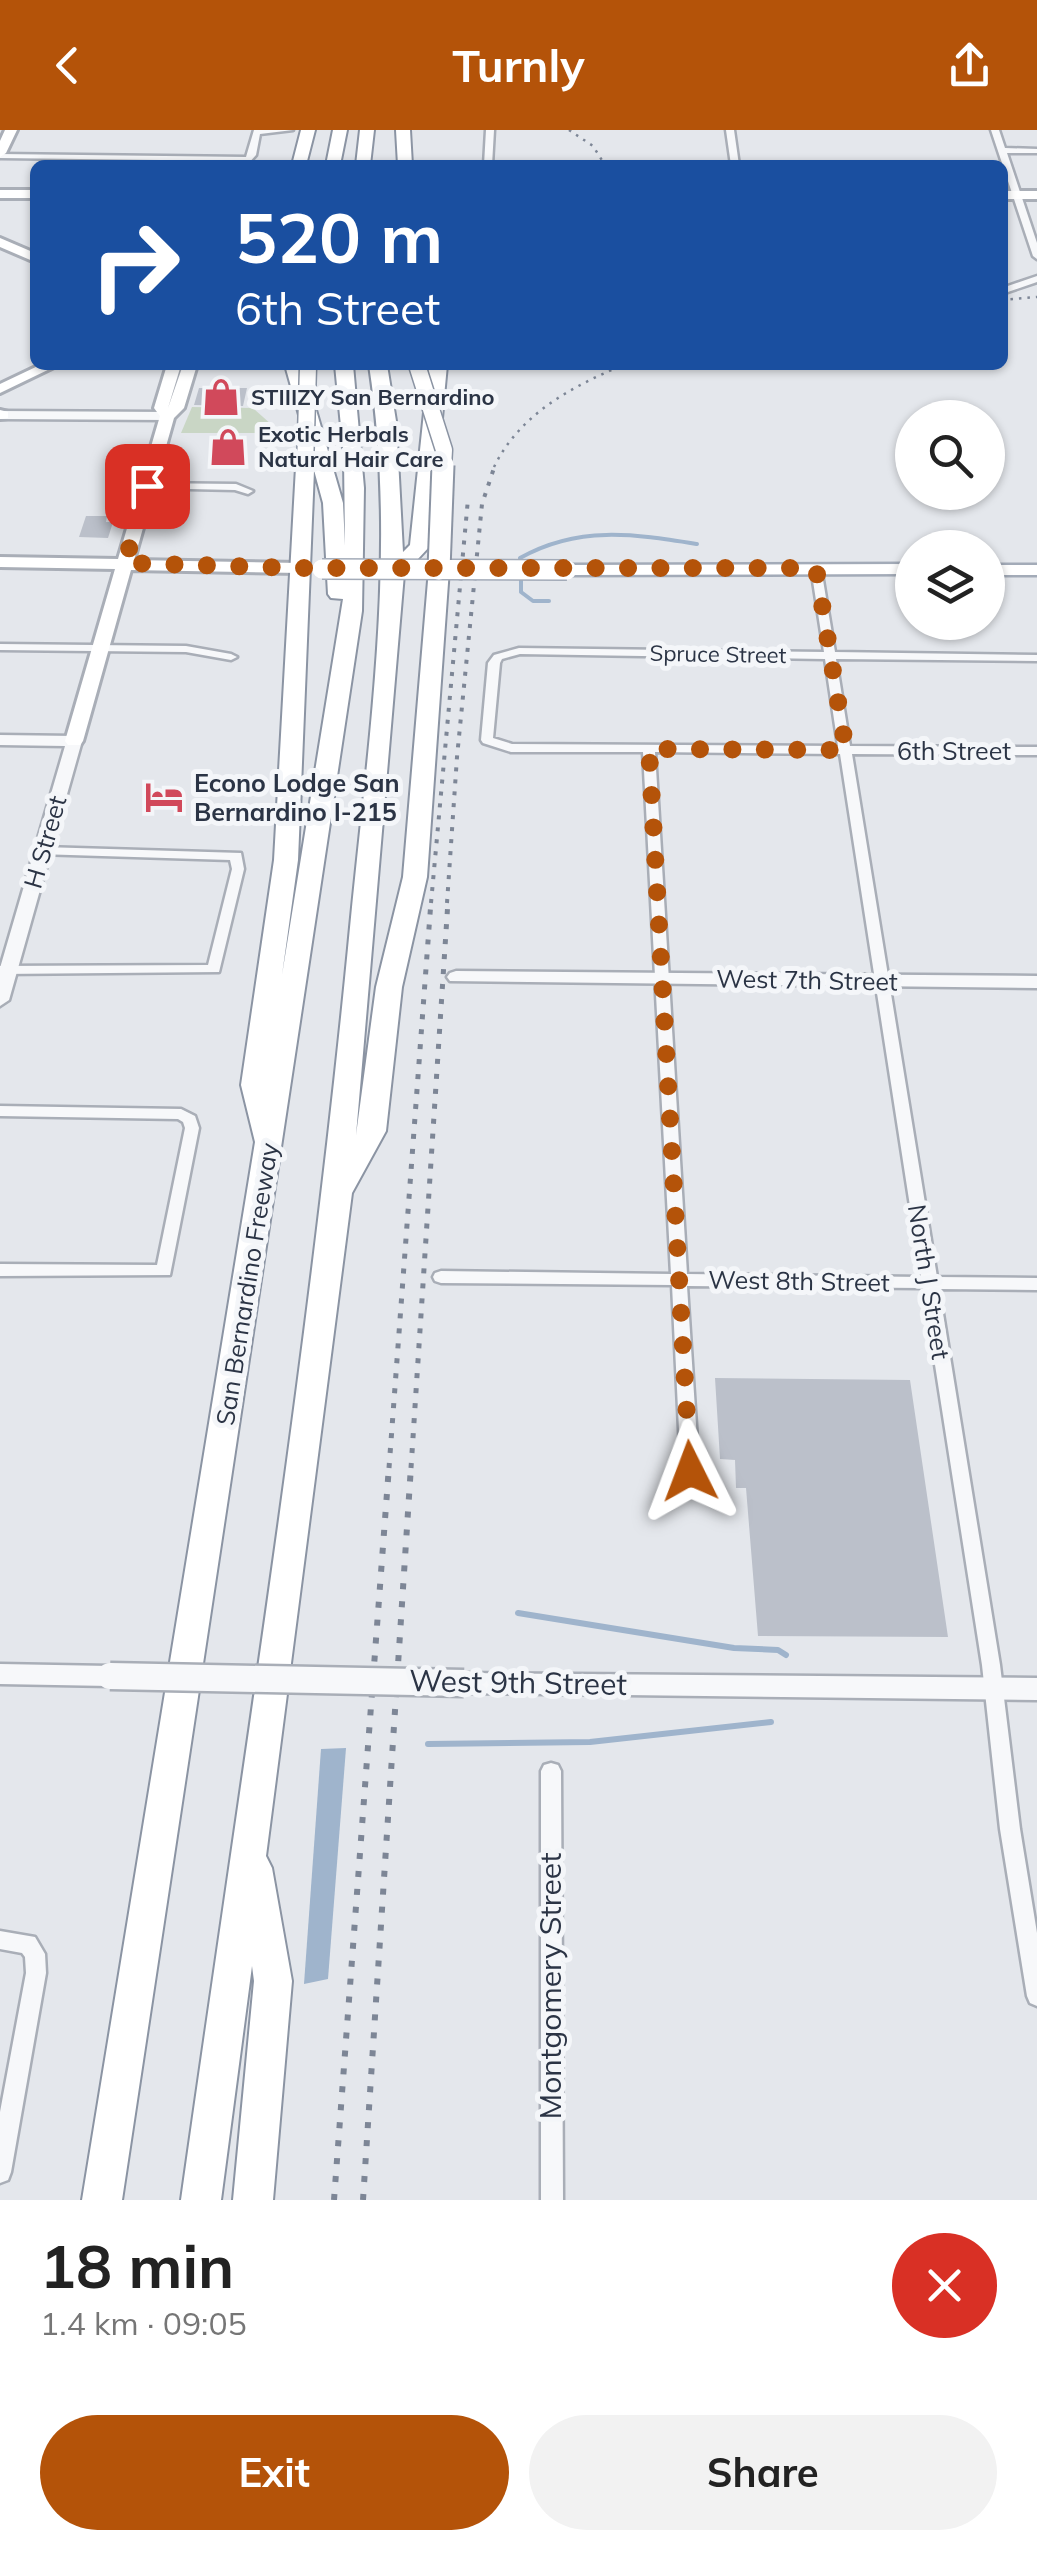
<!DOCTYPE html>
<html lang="en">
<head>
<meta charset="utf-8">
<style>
  :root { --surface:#fff; --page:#f2f2f2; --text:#222; --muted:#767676; --accent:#b45309 }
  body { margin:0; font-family:Mulish,sans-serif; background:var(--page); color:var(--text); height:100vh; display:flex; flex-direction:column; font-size:38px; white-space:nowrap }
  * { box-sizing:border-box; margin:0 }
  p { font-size:32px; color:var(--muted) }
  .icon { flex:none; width:55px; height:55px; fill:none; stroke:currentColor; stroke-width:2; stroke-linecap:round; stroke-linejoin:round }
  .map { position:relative; height:2070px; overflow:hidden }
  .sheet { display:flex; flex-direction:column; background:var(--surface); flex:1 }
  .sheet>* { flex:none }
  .top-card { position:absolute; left:30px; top:30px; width:978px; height:210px; border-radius:15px; box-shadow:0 2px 8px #0004; background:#1a4fa0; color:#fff; overflow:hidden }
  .tools { position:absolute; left:895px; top:270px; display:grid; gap:20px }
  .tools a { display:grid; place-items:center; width:110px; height:110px; border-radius:50%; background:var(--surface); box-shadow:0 2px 8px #0004; font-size:50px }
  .pin { position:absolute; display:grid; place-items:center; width:85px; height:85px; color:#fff; margin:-42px; border-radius:20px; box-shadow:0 5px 15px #0006 }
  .me { position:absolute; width:110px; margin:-55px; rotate:357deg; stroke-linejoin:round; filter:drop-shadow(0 0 8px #0008) }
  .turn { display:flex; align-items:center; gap:35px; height:210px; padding:0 40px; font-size:45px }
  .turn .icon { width:130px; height:130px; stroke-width:2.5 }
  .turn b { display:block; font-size:70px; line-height:85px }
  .round { display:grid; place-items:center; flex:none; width:105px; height:105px; border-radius:52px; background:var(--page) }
  .headline { display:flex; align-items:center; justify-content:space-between; height:170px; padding:0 40px }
  h1 { font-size:60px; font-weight:700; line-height:75px }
  .primary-button { display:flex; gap:20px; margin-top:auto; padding:20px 40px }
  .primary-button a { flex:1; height:115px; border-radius:60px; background:var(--accent); color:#fff; font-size:40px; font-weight:700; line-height:115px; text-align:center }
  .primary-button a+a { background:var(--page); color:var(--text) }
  header { display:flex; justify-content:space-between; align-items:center; height:130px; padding:0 40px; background:var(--accent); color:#fff; font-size:45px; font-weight:700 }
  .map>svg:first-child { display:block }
  .green { fill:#c9d6c5 }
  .water { fill:#9fb4cc }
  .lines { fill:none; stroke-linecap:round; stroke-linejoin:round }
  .stream-far1 { stroke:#9fb4cc; stroke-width:4 }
  .stream { stroke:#9fb4cc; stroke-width:6 }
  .building { fill:#bbc0ca }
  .minor-casing { stroke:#a9aeb7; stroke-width:5 }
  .tertiary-casing { stroke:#a9aeb7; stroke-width:5 }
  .secondary-casing { stroke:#a9aeb7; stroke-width:6 }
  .primary-casing { stroke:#a3abb8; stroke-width:5 }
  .motorway-casing { stroke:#8b94a3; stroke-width:4 }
  .minor { fill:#f7f8fa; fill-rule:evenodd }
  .tertiary { fill:#f7f8fa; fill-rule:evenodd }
  .secondary { fill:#fff; fill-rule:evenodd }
  .primary { fill:#fff; fill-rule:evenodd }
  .motorway { fill:#fff; fill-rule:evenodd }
  .rail-far3 { stroke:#7d8696; stroke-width:2.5; stroke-dasharray:2.5 6; stroke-linecap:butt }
  .rail-far2 { stroke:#7d8696; stroke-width:4; stroke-dasharray:4 8; stroke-linecap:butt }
  .rail-far1 { stroke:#7d8696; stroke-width:5; stroke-dasharray:5 10; stroke-linecap:butt }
  .rail { stroke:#7d8696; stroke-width:6; stroke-dasharray:6 12; stroke-linecap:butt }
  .tertiary-bridge-casing { stroke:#a9aeb7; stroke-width:31; stroke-linecap:butt }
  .primary-bridge-casing { stroke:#a3abb8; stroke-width:22; stroke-linecap:butt }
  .motorway-bridge-far1-casing { stroke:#8b94a3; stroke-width:19; stroke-linecap:butt }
  .motorway-bridge-casing { stroke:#8b94a3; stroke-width:25; stroke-linecap:butt }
  .tertiary-bridge { stroke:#f7f8fa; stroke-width:26 }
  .primary-bridge { stroke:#fff; stroke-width:19 }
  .motorway-bridge-far1 { stroke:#fff; stroke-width:16 }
  .motorway-bridge { stroke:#fff; stroke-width:21 }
  .route { stroke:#b45309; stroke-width:18; stroke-dasharray:0 32.4 }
  .labels { text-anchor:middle; stroke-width:10; stroke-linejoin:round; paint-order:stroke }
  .far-poi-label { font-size:22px; font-weight:bold; fill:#2b3445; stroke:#f4f6f9; text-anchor:start }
  .far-street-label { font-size:22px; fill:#2b3445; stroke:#f4f6f9 }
  .street-label { font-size:25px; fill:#2b3445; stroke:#f4f6f9 }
  .poi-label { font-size:25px; font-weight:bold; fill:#2b3445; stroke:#f4f6f9; text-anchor:start }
  .near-street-label { font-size:30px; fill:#2b3445; stroke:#f4f6f9 }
</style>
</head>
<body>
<header><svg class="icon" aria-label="back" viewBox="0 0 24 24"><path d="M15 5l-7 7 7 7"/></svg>Turnly<svg class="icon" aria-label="share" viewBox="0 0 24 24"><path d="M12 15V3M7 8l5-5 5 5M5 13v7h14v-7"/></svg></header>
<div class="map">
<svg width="1037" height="2070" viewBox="0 0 1037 2070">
  <rect width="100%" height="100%" fill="#e4e7ec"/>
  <!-- green -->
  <path class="green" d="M192 277 253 278 281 303H181Z"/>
  <!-- water -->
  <path class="water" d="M346 1618 328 1849 304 1854 321 1619Z"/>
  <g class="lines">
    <!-- stream-far1 -->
    <path class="stream-far1" d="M520 435V428C578 395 634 404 697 414
      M521 446V462L533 471H549"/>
    <!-- stream -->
    <path class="stream" d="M518 1483 734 1518 778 1520 786 1525
      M428 1614 590 1612 771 1592"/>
  </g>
  <!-- building -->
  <path class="building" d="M199 258H247L243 276 194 275Z
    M86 386H107L106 392H113L108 408 79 407Z
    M715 1248 910 1250 948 1507 758 1506 746 1358H736L735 1330 720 1329Z"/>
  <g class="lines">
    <!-- minor casing -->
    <g class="minor-casing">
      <path id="minor" d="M254 0H293L260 4 256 25 247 35H238L241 31 0 28V24L246 27Z
        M486 0H494L492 35H484Z
        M726 0H734L739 35H731Z
        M991 0H999L1005 18 1037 19V23H1007L1037 113V129L1033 126Z
        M1037 146V152L1002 164V158Z
        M147 353 236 354 253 361 248 364 235 360 143 358 142 356Z
        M816 435 821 438 835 522 1037 525V531L836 529 850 616 1037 617V625L852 624 937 1147 1037 1148V1160L939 1159 1000 1535 1020 1699 1037 1803V1876L1030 1873 1027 1866 1000 1699 982 1535 923 1158 687 1156 699 1341 696 1346 690 1348 684 1346 681 1341 672 1155 441 1153 435 1151 433 1147 435 1143 441 1141 671 1144 643 622H511L483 613 481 610 488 533 494 525 519 518 824 522 811 438ZM520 524 825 529 838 616 512 614 493 608 500 533 502 529ZM655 622 840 624 921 1147 687 1144Z
        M0 514 186 516 231 524 237 527 231 530 186 522 0 520Z
        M43 717 241 723 244 739 219 842 0 844V836L208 835 232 739 230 730 38 724 37 721 38 718Z
        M0 976 181 979 195 986 199 998 170 1145 0 1146V1134L157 1135 185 998 183 992 178 989 0 986Z
        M551 1633 558 1635 561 1641 563 2070H541V1641L544 1635Z
        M0 1801 35 1807 45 1824 46 1843 11 2042 8 2050 0 2053V1982L26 1843 25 1827 22 1823 0 1819Z"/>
    </g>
    <!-- tertiary casing -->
    <g class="tertiary-casing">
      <path id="tertiary" d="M0 281 167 282 174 286 167 290 0 289Z
        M0 605 74 606 82 611 9 870 0 876V838L65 616 0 615Z
        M456 841 1037 846V858L450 851 447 847 450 843Z
        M0 1534 110 1536 119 1539 122 1546 119 1553 110 1556 0 1554Z
        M464 1543 1037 1548V1570L464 1563 455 1560 452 1553 455 1546Z"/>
    </g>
    <!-- secondary casing -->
    <g class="secondary-casing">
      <path id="secondary" d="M5 0H17L6 23 0 27V11Z
        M0 60H35V68H0Z
        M1002 61H1037V69H1002Z
        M0 108 35 123V132L0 117Z
        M40 235H58L0 263V254Z
        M167 235H181L168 278 183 235H197L184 278 174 288 134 430 300 433 308 438 300 443 131 440 83 611 80 615H68L65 611 115 439 0 437V427L118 429 160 286 154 278Z
        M0 280 8 282V288L0 289Z"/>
    </g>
    <!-- primary casing -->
    <g class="primary-casing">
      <path id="primary" d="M912 434V444L567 445 558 440 567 435Z
        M988 435H1037V445H988Z"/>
    </g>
    <!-- motorway casing -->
    <g class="motorway-casing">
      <path id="motorway" d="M301 0H315L306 35H292Z
        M333 0H347L340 35H326Z
        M360 0H374L370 35H356Z
        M396 0H410L412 35H398Z
        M285 235H303L343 373 345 416 344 327 335 235H353L364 358 362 481 122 2070H82L255 1012 241 955 274 730 296 337 305 331 313 335ZM314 340 323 373 328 464 331 468 343 469 282 845 298 730Z
        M369 235H387L396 291 403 422 410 415 429 235H447L430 416 404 444 356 1005 376 857 403 747 429 439 439 433 449 439 427 747 402 857 386 1001 352 1063 266 1726 272 1738 292 1851 273 2070H233L254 1851 252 1836 221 2070H181C240 1653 307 1237 348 818 366 624 399 429 369 235Z"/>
    </g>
    <!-- minor -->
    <use href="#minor" class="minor"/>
    <!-- tertiary -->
    <use href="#tertiary" class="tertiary"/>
    <!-- secondary -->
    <use href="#secondary" class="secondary"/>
    <!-- primary -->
    <use href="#primary" class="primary"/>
    <!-- motorway -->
    <use href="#motorway" class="motorway"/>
    <!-- rail-far3 -->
    <path class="rail-far3" d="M569 0 593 16 605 35
      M1002 170 1037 167
      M494 337C520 284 571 257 623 235"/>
    <!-- rail-far2 -->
    <path class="rail-far2" d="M431 773 468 369
      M447 773 457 627 482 374 495 335"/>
    <!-- rail-far1 -->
    <path class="rail-far1" d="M389 1338 431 771
      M411 1338 448 771"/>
    <!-- rail -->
    <path class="rail" d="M334 2070 389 1336
      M363 2070 411 1336"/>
    <!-- tertiary-bridge casing -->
    <g class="tertiary-bridge-casing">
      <path id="tertiary-bridge" d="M110 1546 464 1553"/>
    </g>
    <!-- primary-bridge casing -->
    <g class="primary-bridge-casing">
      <path id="primary-bridge" d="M322 439 567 440"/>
    </g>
    <!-- motorway-bridge-far1 casing -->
    <g class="motorway-bridge-far1-casing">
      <path id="motorway-bridge-far1" d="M417 235 444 320 443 337
        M305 337 308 237"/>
    </g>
    <!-- motorway-bridge casing -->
    <g class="motorway-bridge-casing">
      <path id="motorway-bridge" d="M439 439 443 335"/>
    </g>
    <!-- tertiary-bridge -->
    <use href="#tertiary-bridge" class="tertiary-bridge"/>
    <!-- primary-bridge -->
    <use href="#primary-bridge" class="primary-bridge"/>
    <!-- motorway-bridge-far1 -->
    <use href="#motorway-bridge-far1" class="motorway-bridge-far1"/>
    <!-- motorway-bridge -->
    <use href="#motorway-bridge" class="motorway-bridge"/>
  </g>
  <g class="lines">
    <!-- route -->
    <path class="route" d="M147 356 125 433 300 438H816L846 620 649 619 690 1341"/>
  </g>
  <!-- icons -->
  <defs>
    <g id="shop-bare" transform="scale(3)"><path d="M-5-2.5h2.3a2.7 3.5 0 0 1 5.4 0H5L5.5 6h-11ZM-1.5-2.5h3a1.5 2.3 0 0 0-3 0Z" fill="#d1495b" stroke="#f4f6f9" stroke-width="2.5" paint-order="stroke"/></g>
    <g id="hotel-bare" transform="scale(3)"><path d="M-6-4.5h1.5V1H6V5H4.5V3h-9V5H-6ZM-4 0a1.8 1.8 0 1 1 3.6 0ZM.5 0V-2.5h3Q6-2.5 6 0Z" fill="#d1495b" stroke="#f4f6f9" stroke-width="2.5" paint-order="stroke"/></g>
  </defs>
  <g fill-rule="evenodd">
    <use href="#shop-bare" x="221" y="267"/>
    <use href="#shop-bare" x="228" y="317"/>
    <use href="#hotel-bare" x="164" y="667"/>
  </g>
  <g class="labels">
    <!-- far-poi labels -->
    <g class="far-poi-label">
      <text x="251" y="275">STIIIZY San Bernardino</text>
      <text x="258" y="312">Exotic Herbals<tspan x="258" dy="25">Natural Hair Care</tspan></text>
    </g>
    <!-- far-street labels -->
    <g class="far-street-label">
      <text transform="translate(718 524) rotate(1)" y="8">Spruce Street</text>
    </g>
    <!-- street labels -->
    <g class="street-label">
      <text x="954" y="630">6th Street</text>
      <text transform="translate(45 712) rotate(-74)" y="9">H Street</text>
      <text transform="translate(807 850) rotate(1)" y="9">West 7th Street</text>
      <text transform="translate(799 1151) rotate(1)" y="9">West 8th Street</text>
      <text transform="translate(929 1152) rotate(81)" y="9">North J Street</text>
      <text transform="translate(247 1154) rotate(-81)" y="9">San Bernardino Freeway</text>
    </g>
    <!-- poi labels -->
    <g class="poi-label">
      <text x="194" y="662">Econo Lodge San<tspan x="194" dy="29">Bernardino I-215</tspan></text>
    </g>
    <!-- near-street labels -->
    <g class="near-street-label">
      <text transform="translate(518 1553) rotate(1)" y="10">West 9th Street</text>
      <text transform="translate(551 1856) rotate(-90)" y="10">Montgomery Street</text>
    </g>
  </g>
</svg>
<div class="tools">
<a><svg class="icon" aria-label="search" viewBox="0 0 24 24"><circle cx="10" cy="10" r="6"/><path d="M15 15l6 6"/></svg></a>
<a><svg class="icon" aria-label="layers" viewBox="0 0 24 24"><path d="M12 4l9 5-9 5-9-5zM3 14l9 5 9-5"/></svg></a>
</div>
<div class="pin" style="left:147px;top:356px;background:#d93025"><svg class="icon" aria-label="arrive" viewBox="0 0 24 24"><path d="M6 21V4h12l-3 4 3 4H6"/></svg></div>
<svg class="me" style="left:690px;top:1341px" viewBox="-20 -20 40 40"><path d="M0-17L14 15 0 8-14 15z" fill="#b45309" stroke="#fff" stroke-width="4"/></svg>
<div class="top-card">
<div class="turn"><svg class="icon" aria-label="right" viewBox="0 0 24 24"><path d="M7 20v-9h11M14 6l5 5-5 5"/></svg><div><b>520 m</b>6th Street</div></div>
</div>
</div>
<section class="sheet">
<div class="headline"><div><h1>18 min</h1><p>1.4 km · 09:05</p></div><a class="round" style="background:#d93025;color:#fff"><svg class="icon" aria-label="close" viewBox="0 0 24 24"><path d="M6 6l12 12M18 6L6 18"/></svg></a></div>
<div class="primary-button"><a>Exit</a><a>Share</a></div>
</section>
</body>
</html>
